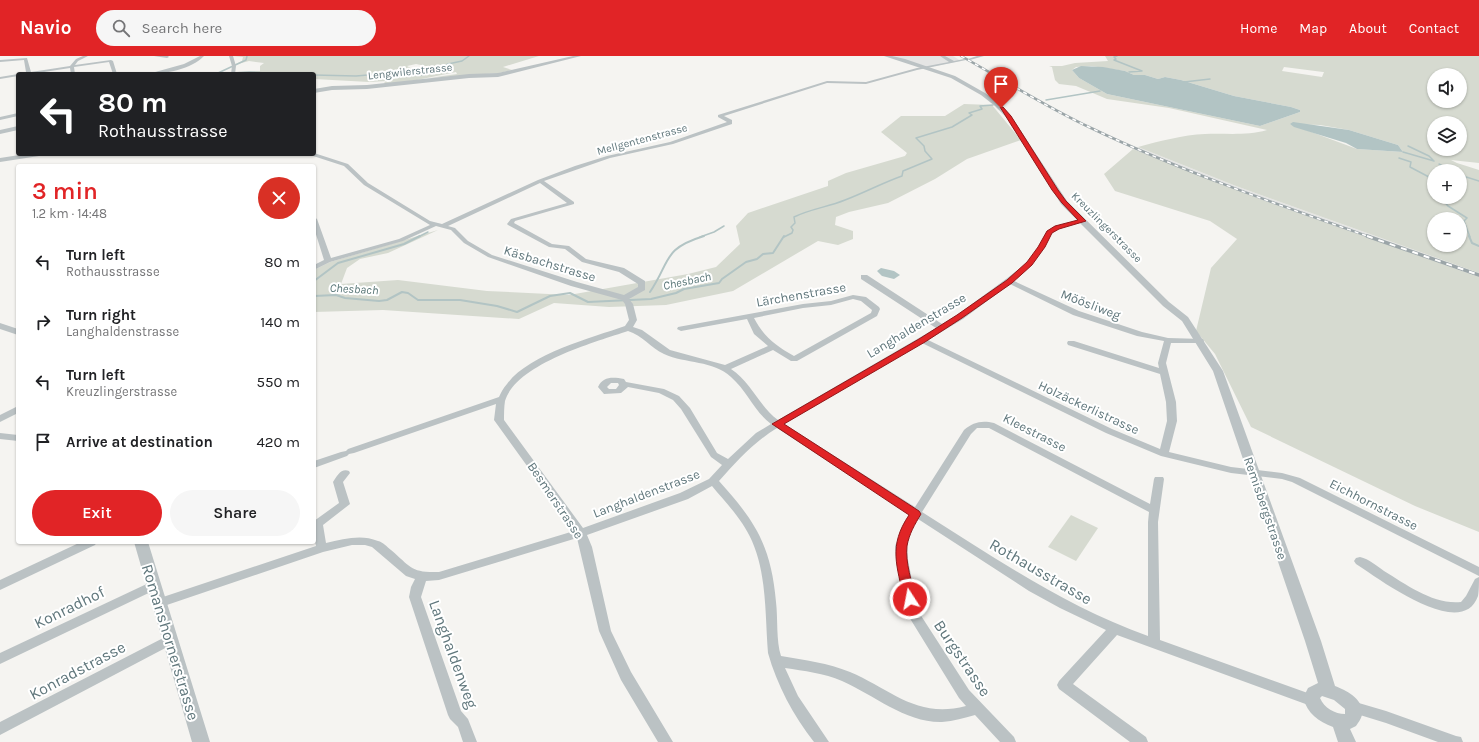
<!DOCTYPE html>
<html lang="en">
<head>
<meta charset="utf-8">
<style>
  :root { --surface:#fff; --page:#f6f6f6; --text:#202124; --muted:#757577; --accent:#e12426 }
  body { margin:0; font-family:Karla,sans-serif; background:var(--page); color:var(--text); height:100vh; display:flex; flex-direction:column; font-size:15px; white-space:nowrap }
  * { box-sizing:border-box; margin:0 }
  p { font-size:13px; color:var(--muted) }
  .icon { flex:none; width:22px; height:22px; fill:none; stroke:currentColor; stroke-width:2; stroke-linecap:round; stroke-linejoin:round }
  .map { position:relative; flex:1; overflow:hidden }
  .side { position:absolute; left:16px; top:108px; width:300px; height:380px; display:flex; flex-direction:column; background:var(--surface); border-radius:4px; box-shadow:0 1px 3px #0004 }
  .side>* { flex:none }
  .guide { position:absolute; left:16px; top:16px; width:300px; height:84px; border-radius:4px; box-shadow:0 1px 3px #0004; background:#202124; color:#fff; overflow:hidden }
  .buttons { position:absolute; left:1427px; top:12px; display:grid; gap:8px }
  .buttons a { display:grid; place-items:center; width:40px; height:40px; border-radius:50%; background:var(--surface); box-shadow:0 1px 3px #0004; font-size:20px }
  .pin { position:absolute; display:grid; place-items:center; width:34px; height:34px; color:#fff; margin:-41px -17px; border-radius:50% 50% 50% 0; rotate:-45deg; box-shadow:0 0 4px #0007 }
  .pin .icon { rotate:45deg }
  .me { position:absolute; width:44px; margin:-22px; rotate:349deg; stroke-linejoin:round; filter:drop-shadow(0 0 3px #0008) }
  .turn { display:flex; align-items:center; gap:14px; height:84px; padding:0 16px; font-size:18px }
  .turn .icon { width:52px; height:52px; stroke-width:2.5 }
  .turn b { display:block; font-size:28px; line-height:34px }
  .round { display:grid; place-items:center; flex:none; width:42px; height:42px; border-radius:21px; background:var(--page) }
  .overview { display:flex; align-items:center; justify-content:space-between; height:68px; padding:0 16px }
  h1 { font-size:24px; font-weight:600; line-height:30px; color:var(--accent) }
  .action { display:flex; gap:8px; margin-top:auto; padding:8px 16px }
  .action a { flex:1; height:46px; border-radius:24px; background:var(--accent); color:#fff; font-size:16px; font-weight:600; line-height:46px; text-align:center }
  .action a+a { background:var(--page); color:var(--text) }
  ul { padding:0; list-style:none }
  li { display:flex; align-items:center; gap:12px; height:60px; padding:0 16px }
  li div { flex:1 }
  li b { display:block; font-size:15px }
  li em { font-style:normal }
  header { display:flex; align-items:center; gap:24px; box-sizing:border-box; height:56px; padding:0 20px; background:var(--accent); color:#fff }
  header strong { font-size:19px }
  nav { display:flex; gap:22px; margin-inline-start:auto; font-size:14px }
  .search { width:280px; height:36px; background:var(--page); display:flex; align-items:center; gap:10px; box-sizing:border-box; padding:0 14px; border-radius:22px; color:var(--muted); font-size:15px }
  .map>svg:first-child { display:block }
  .built { fill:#e5e5e4 }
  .green { fill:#d6dad0; fill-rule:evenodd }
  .water { fill:#b2c4c4 }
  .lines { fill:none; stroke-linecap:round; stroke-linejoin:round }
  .stream-far1 { stroke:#b2c4c4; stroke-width:1.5 }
  .stream { stroke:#b2c4c4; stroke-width:2 }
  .minor { fill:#bbc2c4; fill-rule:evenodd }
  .tertiary { fill:#bbc2c4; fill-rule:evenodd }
  .rail-far1-casing { stroke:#9ba5a8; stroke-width:2.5 }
  .rail-casing { stroke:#9ba5a8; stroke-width:3.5 }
  .rail-far1 { stroke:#fff; stroke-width:1.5; stroke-dasharray:4; stroke-linecap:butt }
  .rail { stroke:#fff; stroke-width:2; stroke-dasharray:6; stroke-linecap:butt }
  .route { fill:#e12426; stroke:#921719 }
  .labels { text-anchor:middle; stroke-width:4; stroke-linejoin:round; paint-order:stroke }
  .far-street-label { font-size:11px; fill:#60777c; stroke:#fff }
  .far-water-label { font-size:12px; font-style:italic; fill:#5a7778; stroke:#fff }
  .street-label { font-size:13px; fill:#60777c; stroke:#fff }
  .near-street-label { font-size:16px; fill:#60777c; stroke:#fff }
</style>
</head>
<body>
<header>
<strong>Navio</strong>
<div class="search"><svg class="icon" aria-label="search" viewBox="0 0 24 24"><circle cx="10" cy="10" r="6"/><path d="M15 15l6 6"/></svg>Search here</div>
<nav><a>Home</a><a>Map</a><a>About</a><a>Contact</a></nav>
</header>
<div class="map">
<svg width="1479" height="686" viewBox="0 0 1479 686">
  <rect width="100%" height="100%" fill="#f5f4f1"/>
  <!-- built -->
  <path class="built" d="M886 0H953L961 5 929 11Z
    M1138 91 1236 130 1479 217V221L1268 146 1133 93Z"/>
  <!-- green -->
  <path class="green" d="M233 0H539L503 11 512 14 499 17 429 22 457 18 456 16 417 24 388 28 384 27 386 25 369 26 314 23V18L238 17 236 16 260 15V10L264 7 249 5 234 9 242 5 243 1ZM416 8 440 13V15C429 19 417 17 407 10Z
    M1105 0H1479V107L1451 104 1457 107 1479 114V217L1236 130 1138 91C1160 85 1183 79 1205 78 1227 77 1246 80 1267 74L1169 52 1107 43 1076 30 1059 28 1055 24 1052 11 1049 10H1062L1075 7 1108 5ZM1091 10 1125 15 1134 19H1145L1158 23 1165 21 1181 24 1234 40 1291 51 1300 54V56L1260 70 1107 38 1079 22 1072 14 1076 11ZM1284 11 1323 16H1324L1322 21 1282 15ZM1434 19H1460V45H1434ZM1434 67H1460V93H1434ZM1290 68 1320 69 1349 74 1398 89 1403 96 1357 93ZM1434 115H1460V141H1434ZM1434 163H1460V189H1434Z
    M964 48 992 49 1021 84 967 103 935 123 888 147 849 156 836 161 835 169 853 175V183L838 189 818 185 733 235 666 249 609 251 554 247 519 263 383 254 314 256V214L330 206 438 174 388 197 360 203 347 212 341 228 398 224 487 235 569 239 688 218 716 211 740 188 736 170 748 157 828 130V125L846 117 905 100 907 97 881 76 901 60H945Z
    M1133 93 1268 146 1479 221V476L1415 450 1251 371 1215 298 1196 275 1211 212 1237 183 1210 165 1115 135 1104 118Z
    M1071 459 1098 472 1076 505 1048 491Z"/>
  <!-- water -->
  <path class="water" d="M1081 10 1103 11 1125 15 1134 19H1145L1158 23 1165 21 1181 24 1234 40 1291 51 1300 54V56L1260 70 1107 38 1079 22 1072 14Z
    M1293 66 1349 74 1398 89 1403 96 1357 93 1346 87 1294 71 1290 68Z
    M881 212 894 215 900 219 894 223 882 220 877 215Z"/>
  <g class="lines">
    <!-- stream-far1 -->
    <path class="stream-far1" d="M1117 0 1114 1 1116 3 1114 4 1142 15 1129 16
      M218 17 246 4 247 0
      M217 18 250 16 282 18
      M314 19 356 20 391 17 421 19 438 14 448 8 462 5 469 0
      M1184 26 1210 23
      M1046 44 1100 35
      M1408 90 1429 100 1433 104
      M1403 96 1434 105
      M1399 102 1411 106 1410 111 1429 121 1434 127
      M1439 108 1452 115
      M1460 119 1479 125
      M1440 141 1448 150 1467 162 1464 165 1470 181
      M418 181 428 176
      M700 181 714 176 724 170
      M784 181 792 177 793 174 791 171 795 167 794 161C810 153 828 151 845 144 864 137 882 127 902 120L903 115 932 103 925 95 924 90 916 82 952 71 972 59 969 57 982 53 980 50 993 49"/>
    <!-- stream -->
    <path class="stream" d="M1469 180 1472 187 1479 190
      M314 225 338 207 404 188 420 180
      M650 236C671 205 662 193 704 180
      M314 240 336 239 345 242 379 245 387 244 402 236 408 237 418 244H460L497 250 517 256 550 240 570 237 588 246 651 243 676 237 684 233 719 227 722 223 746 206 757 203 763 198 773 197 784 180"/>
    <!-- minor -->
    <path class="minor" d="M83 0H88L78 5 75 9 111 4 113 5 117 18H113L109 6 74 11 75 18H71L70 12 31 18H21L26 16 24 4 0 6V4L27 2 31 16 70 10 76 3Z
      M154 0H168L169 1 167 2Z
      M200 0H204C192 13 165 18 148 18L184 8Z
      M229 0H233L236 10 235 18H231L232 10Z
      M940 0H945L954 5 964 3 966 4 917 14 866 28 827 27 724 60 732 64V68L673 88 610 102 544 125 574 146V148L515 165 514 167 552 188 569 190 586 203 624 212 645 225V234L629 243 633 248 637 264 633 271 642 274 670 294 725 309 768 290 754 278 747 263 681 275 677 273 678 271 803 248 831 245 853 239 866 241 879 251 880 253 877 260 797 305H791L773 294 731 313C751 326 759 350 778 364L936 272 861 223V219H867L942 268 957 259 1006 223 1027 207 1039 191 1047 175 1055 170 1084 164V166L1059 172 1052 177 1045 191 1031 209 1014 225 1079 255 1142 276 1168 282 1203 283 1204 285 1203 287H1171L1166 307 1176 346 1177 365 1169 396 1231 411 1282 417 1300 422 1479 511V520L1292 426 1282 423 1231 417 1161 400 1106 377 922 287 784 368 915 451 964 374C973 366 982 364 994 367L1150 448 1154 423 1155 421H1163L1164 423 1158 466 1160 584 1316 640 1318 644 1316 648 1311 650 1117 579 1073 628 1146 681 1148 686H1130L1059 633 1057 629 1059 625 1106 574 1060 552 1029 535 918 463 913 470 907 490 908 504 918 555 969 634 1014 681 1016 686H1000L975 659C964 662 954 665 942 666 906 667 874 639 842 625 824 617 804 615 785 612L798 640 829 686H814C793 659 777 629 768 597 765 560 767 519 752 485 743 464 726 447 712 430L688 443 587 479 592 491 611 575 631 616 673 686H658L621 624 599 575 577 482 439 524 426 525 421 541 461 655 468 663 477 686H463L458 671 450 663 448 659 409 541 411 531 415 523 406 520 372 491 365 489H352L323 496 158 552 154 550 152 547 154 544 316 490 314 480V465L339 447 333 426C337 420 341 412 349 415L350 417 343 426 350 448 323 469 326 487C344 483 361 478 378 485 383 486 387 491 391 494 411 511 411 517 439 516L574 475 494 364 496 348 354 397 349 398 347 400 314 412V405L341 396 346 395 348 393 499 341C501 337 503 332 507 328 529 298 591 282 625 270L629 264 625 248 622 244 571 230 488 201 464 187 451 174 436 170 403 185 330 206 314 214V209L324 204 314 172V161L317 163 331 202 399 183 430 169 364 129 344 110 307 98 314 97 348 108 368 127 430 165 442 168 538 124 575 110 607 100 670 86 727 66 718 61V59L827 25 866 26 917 12 949 6ZM540 127 567 147 511 163 507 168 508 169 549 191 565 193 582 206 619 216 638 228V231L624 239 577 226 492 199 468 185 455 172 448 170ZM1010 228 1073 259 1137 280 1164 285 1158 307 1159 312 1074 285H1068L1067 287 1068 289 1160 318 1166 346 1167 365 1160 393 1112 373 928 284 963 263ZM853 243 861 245 872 254 871 257 794 300C775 289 764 281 754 262L803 252 831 249ZM628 275C642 279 651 292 664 298 686 308 713 304 731 321 747 335 754 355 771 368L756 377 728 403 717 397 690 352 679 340 664 333 626 326 624 323C613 321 603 320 598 331L604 338 621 337 628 331 659 337 673 344 681 353 711 401 722 409 709 423 680 437 583 472 504 364C504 358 504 351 505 345 516 308 595 286 628 275ZM611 327H618L619 329 616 333H609L607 331ZM777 372 910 458 903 470 895 490 896 504 906 556 959 642 966 650C917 663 892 634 850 616 828 607 805 604 781 600 776 585 778 562 776 546 771 490 756 466 719 425 737 405 754 386 777 372ZM977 372H989L1149 456 1148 466V580C1064 550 997 503 922 456L971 378Z
      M977 0H984L970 4 968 3Z
      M18 18V20L0 23V21L18 18H19Z
      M18 57V60L0 64V61Z
      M18 70V74L0 78V74Z
      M18 350V357L0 366V359Z
      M0 377 18 379V385L0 383Z
      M81 486H97L95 489 0 534V524Z
      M1360 501C1369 503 1377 510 1384 515 1407 529 1434 549 1461 546L1466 540 1475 523 1479 521C1479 527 1479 535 1478 540 1462 586 1378 522 1356 508L1354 505 1356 502Z
      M153 525 157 527 159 530 157 533 0 608V597Z
      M169 579 173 580 175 584 173 588 0 679V666Z
      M1352 645 1386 655 1456 680 1461 681 1463 686H1438L1386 667 1347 655 1345 651 1347 647Z"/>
    <!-- tertiary -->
    <path class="tertiary" d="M573 0H581L498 21 469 22 367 33 332 34 314 37V33L332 30 367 29 469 18 498 17Z
      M884 0H892L905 3 955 20 985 37 999 47 1011 60 1067 145 1169 246 1188 261 1223 315 1321 585 1335 630C1346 634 1365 644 1362 659 1361 663 1358 667 1356 670L1350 673 1356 686H1338L1333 671C1318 665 1308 658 1303 642L1308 632 1318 627 1305 585 1213 315 1182 265 1163 250 1061 148 1007 62 995 50 981 39 951 22ZM1322 640 1334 644 1345 653V658C1335 658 1324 652 1320 642Z
      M26 98H42L39 100 0 106V102Z
      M0 267 18 273V279L0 273Z
      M134 486H148L210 686H192Z"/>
    <!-- rail-far1 casing -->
    <g class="rail-far1-casing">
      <path id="rail-far1" d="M961 0C1004 24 1046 51 1091 72 1181 115 1276 148 1370 181"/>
    </g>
    <!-- rail casing -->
    <g class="rail-casing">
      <path id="rail" d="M1367 180 1479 219"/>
    </g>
    <!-- rail-far1 -->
    <use href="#rail-far1" class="rail-far1"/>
    <!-- rail -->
    <use href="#rail" class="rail"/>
  </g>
  <!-- route -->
  <path class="route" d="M1000 51H1003L1011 60 1058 134 1066 145 1086 165 1059 173 1052 177 1045 191 1032 209 1012 227 962 262 925 286 784 368 919 455 921 458C915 468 909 478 907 490 905 506 912 527 916 543L914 547 910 548 906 547 904 543C897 510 888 490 909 459L772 368 919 283 957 259 1007 224 1027 206 1038 191 1047 175 1055 170 1078 164 1062 147 1052 134Z"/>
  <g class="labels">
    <!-- far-street labels -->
    <g class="far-street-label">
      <text transform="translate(410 15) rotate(-6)" y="4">Lengwilerstrasse</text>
      <text transform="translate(642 83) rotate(-15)" y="4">Mellgentenstrasse</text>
      <text transform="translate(1107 171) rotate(45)" y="4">Kreuzlingerstrasse</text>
    </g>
    <!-- far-water labels -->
    <g class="far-water-label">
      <text transform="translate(687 225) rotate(-12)" y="4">Chesbach</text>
      <text transform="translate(354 233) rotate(3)" y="4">Chesbach</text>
    </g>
    <!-- street labels -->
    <g class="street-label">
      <text transform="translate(550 207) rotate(17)" y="5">Käsbachstrasse</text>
      <text transform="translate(801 238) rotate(-10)" y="5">Lärchenstrasse</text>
      <text transform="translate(1091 248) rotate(21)" y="5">Möösliweg</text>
      <text transform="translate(916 269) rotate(-31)" y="5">Langhaldenstrasse</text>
      <text transform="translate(1089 351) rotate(25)" y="5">Holzäckerlistrasse</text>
      <text transform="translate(1035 376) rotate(27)" y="5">Kleestrasse</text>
      <text transform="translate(646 437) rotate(-21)" y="5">Langhaldenstrasse</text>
      <text transform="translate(556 444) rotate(56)" y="5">Besmerstrasse</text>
      <text transform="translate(1374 448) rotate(27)" y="5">Eichhornstrasse</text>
      <text transform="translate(1266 452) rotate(71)" y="5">Remisbergstrasse</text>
    </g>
    <!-- near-street labels -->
    <g class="near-street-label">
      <text transform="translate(1041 515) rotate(30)" y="6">Rothausstrasse</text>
      <text transform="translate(69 551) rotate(-26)" y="6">Konradhof</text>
      <text transform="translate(171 586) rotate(73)" y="6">Romanshornerstrasse</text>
      <text transform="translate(454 598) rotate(70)" y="6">Langhaldenweg</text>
      <text transform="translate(963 602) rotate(56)" y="6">Burgstrasse</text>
      <text transform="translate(77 614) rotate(-28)" y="6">Konradstrasse</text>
    </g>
  </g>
</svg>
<div class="buttons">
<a><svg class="icon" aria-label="sound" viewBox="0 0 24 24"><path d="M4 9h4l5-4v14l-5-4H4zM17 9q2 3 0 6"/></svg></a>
<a><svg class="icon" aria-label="layers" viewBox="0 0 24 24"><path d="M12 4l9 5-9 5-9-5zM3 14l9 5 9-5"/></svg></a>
<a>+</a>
<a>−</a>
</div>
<div class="pin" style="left:1001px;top:52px;background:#d93025"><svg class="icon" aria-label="arrive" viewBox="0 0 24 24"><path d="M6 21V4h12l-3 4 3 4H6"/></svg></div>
<svg class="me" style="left:910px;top:543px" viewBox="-20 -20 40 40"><circle r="17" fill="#e12426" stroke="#fff" stroke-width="3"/><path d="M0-11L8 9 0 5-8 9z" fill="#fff"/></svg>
<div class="guide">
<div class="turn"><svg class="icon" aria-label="left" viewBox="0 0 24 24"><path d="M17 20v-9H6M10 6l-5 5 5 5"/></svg><div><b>80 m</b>Rothausstrasse</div></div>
</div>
<section class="side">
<div class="overview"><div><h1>3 min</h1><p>1.2 km · 14:48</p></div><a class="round" style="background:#d93025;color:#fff"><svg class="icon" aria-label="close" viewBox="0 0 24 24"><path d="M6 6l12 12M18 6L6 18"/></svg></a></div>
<ul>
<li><svg class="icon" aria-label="left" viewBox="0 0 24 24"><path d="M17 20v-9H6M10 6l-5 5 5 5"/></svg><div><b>Turn left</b><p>Rothausstrasse</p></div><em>80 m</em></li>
<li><svg class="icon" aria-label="right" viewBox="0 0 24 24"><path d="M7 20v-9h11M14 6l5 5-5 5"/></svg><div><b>Turn right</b><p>Langhaldenstrasse</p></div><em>140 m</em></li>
<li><svg class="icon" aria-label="left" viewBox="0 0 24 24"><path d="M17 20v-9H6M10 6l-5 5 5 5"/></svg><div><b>Turn left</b><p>Kreuzlingerstrasse</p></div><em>550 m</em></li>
<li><svg class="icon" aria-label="arrive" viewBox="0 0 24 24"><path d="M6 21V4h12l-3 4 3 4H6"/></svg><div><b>Arrive at destination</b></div><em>420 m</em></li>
</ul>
<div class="action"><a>Exit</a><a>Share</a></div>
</section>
</div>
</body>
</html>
